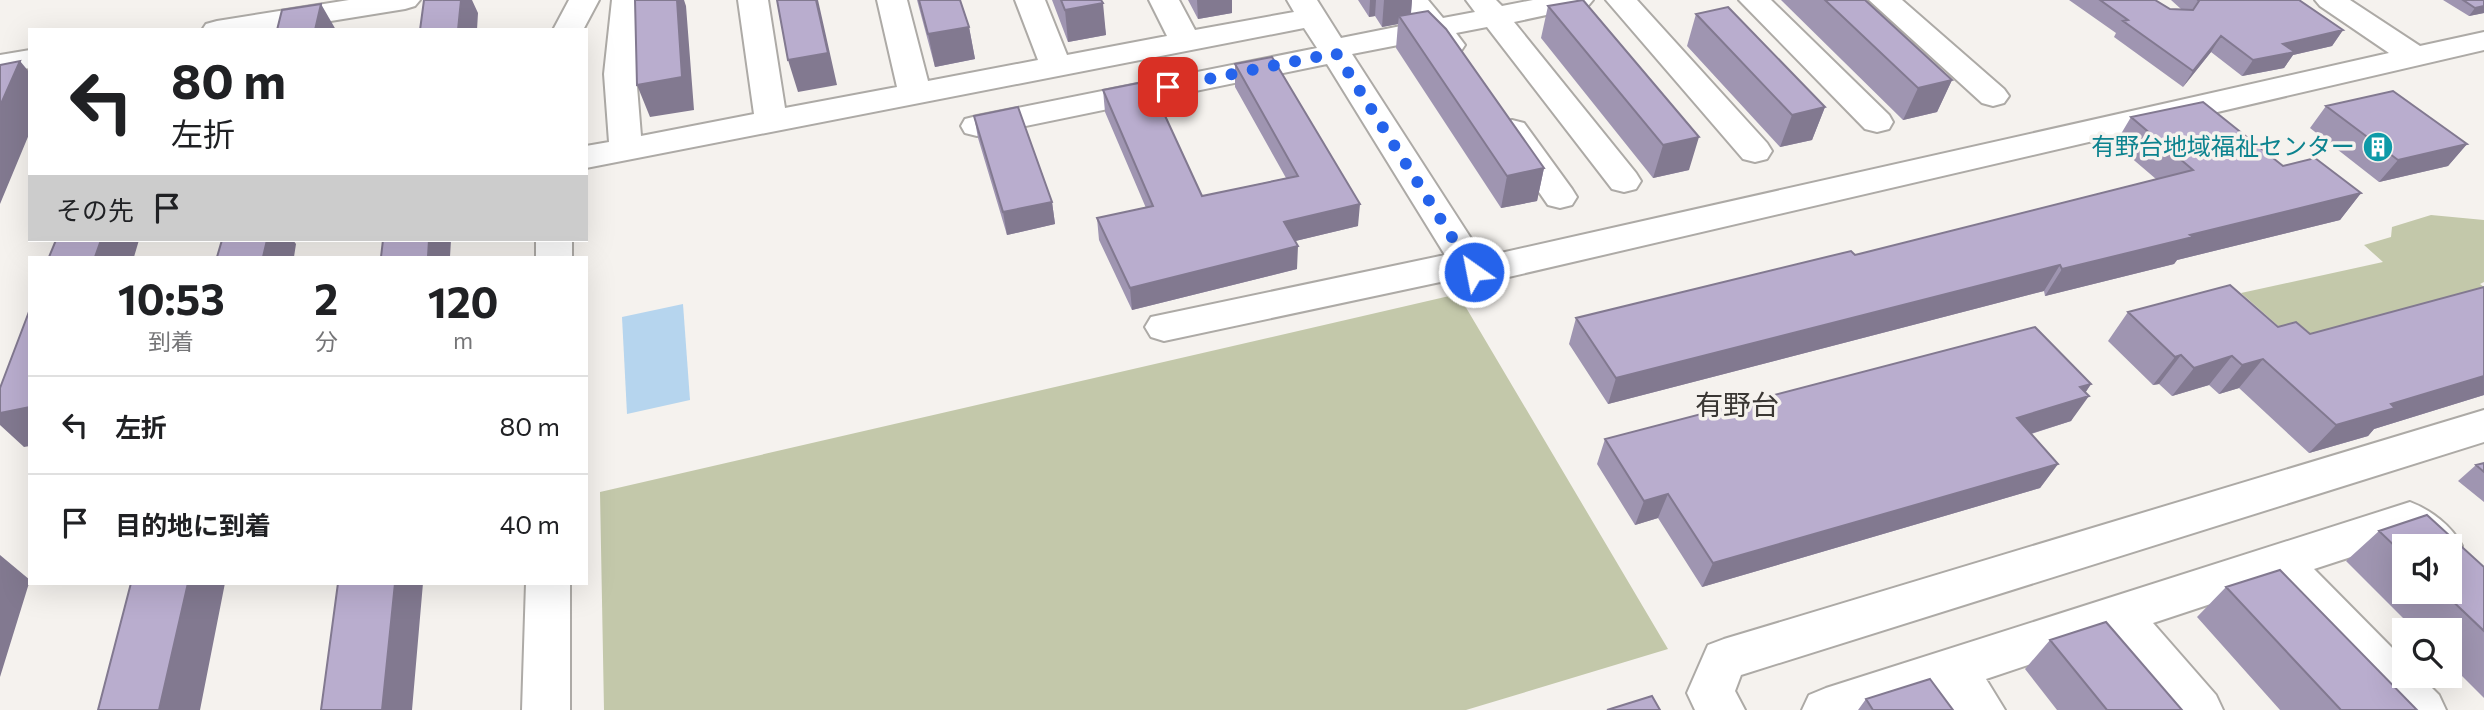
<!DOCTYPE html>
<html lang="ja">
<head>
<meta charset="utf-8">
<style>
  :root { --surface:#fff; --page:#f2f2f2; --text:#202124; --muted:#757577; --line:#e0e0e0 }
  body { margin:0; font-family:Commissioner,"Noto Sans JP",sans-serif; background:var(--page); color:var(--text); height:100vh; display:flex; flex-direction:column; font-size:26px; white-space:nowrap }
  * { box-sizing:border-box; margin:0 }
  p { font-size:23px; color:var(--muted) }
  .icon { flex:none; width:38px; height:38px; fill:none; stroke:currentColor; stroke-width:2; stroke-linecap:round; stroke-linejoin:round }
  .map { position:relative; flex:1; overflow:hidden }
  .panel { position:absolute; left:28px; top:256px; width:560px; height:329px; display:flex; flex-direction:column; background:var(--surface); border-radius:0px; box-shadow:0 7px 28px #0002 }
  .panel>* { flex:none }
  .top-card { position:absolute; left:28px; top:28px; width:560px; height:214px; border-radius:0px; box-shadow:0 7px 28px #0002; background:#fff; color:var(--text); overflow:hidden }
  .tools { position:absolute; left:2392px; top:534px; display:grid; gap:14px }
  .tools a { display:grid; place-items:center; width:70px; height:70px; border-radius:0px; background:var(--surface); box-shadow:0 7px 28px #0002; font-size:35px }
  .pin { position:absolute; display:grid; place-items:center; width:60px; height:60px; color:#fff; margin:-30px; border-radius:14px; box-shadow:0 4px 10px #0006 }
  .me { position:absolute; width:77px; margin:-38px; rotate:327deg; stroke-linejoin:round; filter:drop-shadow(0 0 5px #0008) }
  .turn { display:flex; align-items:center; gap:24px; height:147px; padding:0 28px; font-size:32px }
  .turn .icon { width:91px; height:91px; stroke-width:2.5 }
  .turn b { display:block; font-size:49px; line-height:60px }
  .then { display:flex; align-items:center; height:66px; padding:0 28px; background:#0003; gap:14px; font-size:26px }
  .eta { display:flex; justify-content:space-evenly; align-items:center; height:119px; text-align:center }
  .eta b { font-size:42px; font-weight:700; line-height:49px }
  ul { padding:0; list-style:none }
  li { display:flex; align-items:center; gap:21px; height:98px; padding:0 28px; border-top:2px solid var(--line) }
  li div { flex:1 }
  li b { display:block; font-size:26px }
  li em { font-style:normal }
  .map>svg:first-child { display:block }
  .green { fill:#c3c8aa }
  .water { fill:#b6d5ee }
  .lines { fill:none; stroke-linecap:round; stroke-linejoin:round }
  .minor-casing { stroke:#adaaa6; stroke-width:4 }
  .minor { fill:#fff; fill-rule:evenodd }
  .wall { fill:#9f95b1; fill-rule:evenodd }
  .shaded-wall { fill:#827990 }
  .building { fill:#b9adce; stroke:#827990; stroke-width:2 }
  .route { stroke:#2563eb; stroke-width:12; stroke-dasharray:0 21.6 }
  .labels { text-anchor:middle; stroke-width:7; stroke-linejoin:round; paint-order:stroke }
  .culture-label { font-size:24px; fill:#0d838f; stroke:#f5f2ee; text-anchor:end }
  .quarter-label { font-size:28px; fill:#3a3734; stroke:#f5f2ee }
</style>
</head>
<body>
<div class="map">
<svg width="2484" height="710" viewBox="0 0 2484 710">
  <rect width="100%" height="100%" fill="#f5f2ee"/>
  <!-- green -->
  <path class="green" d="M2431 215 2484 220V282L2480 284 2484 287V308L2310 354 2241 293 2383 262 2364 245 2391 237 2392 227Z
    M1458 294 1668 649 1466 710H604L600 492Z"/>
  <!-- water -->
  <path class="water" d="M683 304 690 400 627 414 622 317Z"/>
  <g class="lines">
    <!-- minor casing -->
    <g class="minor-casing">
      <path id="minor" d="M349 0H420L415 6 405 9 275 30H202L206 24 217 21Z
        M569 0H599L583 30H553Z
        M612 0H642L636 74 641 136 754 114 738 0H768L785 108 897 87 877 0H907L928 81 1038 60 1015 0H1045L1067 55 1167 36 1149 0H1179L1195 30 1294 12 1287 0H1317L1341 38 1416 23 1397 0H1428L1443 18 1475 12 1466 0H1496L1502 6 1533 0H1593L1588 6 1514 22 1636 173 1641 181 1636 189 1624 192 1612 189 1487 27 1456 33 1465 45 1461 51C1444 56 1439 51 1429 39L1352 54 1483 257 2389 53 2320 6 2315 0H2350L2420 46 2484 32V50L1474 285 1461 281 1459 278 1164 341 1151 337 1145 327 1151 317 1445 255 1327 64 977 136 965 133 961 126 965 119 977 116 1317 48 1304 28 586 168V146L609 142 604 74Z
        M1606 0H1637L1767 143 1772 151 1767 159 1755 162 1743 159Z
        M1739 0H1771L1889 115 1893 122 1889 129 1877 132 1865 129Z
        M1869 0H1902L2004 89 2009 96 2004 103 1993 106 1982 103Z
        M30 50V68L0 73V55Z
        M1512 120 1524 123 1572 189 1577 197 1572 205 1560 208 1548 205 1496 130 1500 123Z
        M536 240H572V257H536Z
        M2484 410V442L1741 675 1735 691 1745 710H1695L1687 693 1708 645 1724 639Z
        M2410 502C2431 510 2452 526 2462 546L2455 559 2450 561V546H2410L2403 540 2314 569 2404 660V676H2420L2439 695 2446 710H2391L2271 584 2153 623 2216 695 2223 710H2169L2109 638 1986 679 2005 710H1953L1941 693 1892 710H1802L1809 695 1826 688Z
        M526 583H570V710H522Z"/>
    </g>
    <!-- minor -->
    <use href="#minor" class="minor"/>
  </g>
  <!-- wall -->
  <path class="wall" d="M917 0H960L969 27 975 59 935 67Z
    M1052 0H1101L1106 35 1068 42Z
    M1188 0H1232V13L1198 19Z
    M1358 0H1412L1411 14 1544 168 1537 201 1501 208 1396 48 1398 24 1382 27 1375 16 1369 17Z
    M1781 0H1865L1952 80 1937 112 1903 120Z
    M2069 0H2155L2170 9H2181L2171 0H2299L2343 30 2332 46 2293 55 2284 68 2242 76 2211 52 2183 87 2114 37 2116 33Z
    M2443 0H2484V13L2469 16Z
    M1548 6 1689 170 1653 178 1541 38Z
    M1696 14 1825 107 1812 140 1780 147 1687 46Z
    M1235 64 1358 226 1295 241 1297 269 1132 310 1099 240 1097 218 1146 208 1105 112 1103 90 1202 196 1286 178 1235 87Z
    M2326 106 2467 144 2448 166 2379 182 2310 128Z
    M974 116 1052 202 1055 224 1007 235 978 138Z
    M2131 117 2283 166 2361 193 2340 220 2177 260 2174 264 2045 296 2044 291 1608 404 1569 344 1576 318 1855 255 2156 179 2115 144Z
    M2484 287V395L2374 429 2368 436 2309 453 2239 388 2219 394 2209 385 2172 396 2159 384 2153 385 2108 341 2128 312 2278 327 2310 334Z
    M2091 384 2085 393 2071 421 2031 434 2058 464 2040 488 1702 587 1658 518 1635 525 1597 464 1605 439Z
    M2484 463V502L2458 481 2476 465Z
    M2379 531 2484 567V698L2450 664V630H2415L2346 561ZM2404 546 2450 592H2404Z
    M2226 587 2417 710H2280L2197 617Z
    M2050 640 2182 710H2057L2025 669Z
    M1866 699 1953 710H1858Z"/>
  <!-- shaded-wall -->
  <path class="shaded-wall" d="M461 0H472L478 13 477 30H458Z
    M677 0H684L686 6 694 110 650 117 637 85Z
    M816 0H818L837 85 798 92 788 60Z
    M1197 0H1232V13L1198 19Z
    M1370 0H1376L1375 16 1369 17Z
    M1384 0H1412L1410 22 1399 16 1398 24 1382 27Z
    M1103 3 1106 35 1068 42 1065 10Z
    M321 4 336 30H315Z
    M2484 6V13L2469 16 2475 8Z
    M969 27 975 59 935 67 928 34Z
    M2343 30 2332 46 2293 55 2284 68 2242 76 2253 60 2283 44Z
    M2221 36 2211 52 2183 87 2193 71Z
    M20 61 30 73V132L0 204V106Z
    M1952 80 1937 112 1903 120 1918 88Z
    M1825 107 1812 140 1780 147 1792 115Z
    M1699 137 1689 170 1653 178 1663 145Z
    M2467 144 2448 166 2379 182 2398 160Z
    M1544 168 1537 201 1501 208 1507 176Z
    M2361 193 2340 220 2177 260 2174 264 2045 296 2062 269 2190 235Z
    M1052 202 1055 224 1007 235 1003 212Z
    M1360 204 1358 226 1283 244 1284 222Z
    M101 240H139L134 257H95Z
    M267 240H293L296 244 294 257H263Z
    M429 240H451L450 257H428Z
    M1298 246 1297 269 1132 310 1130 288Z
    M2060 265 2044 291 1608 404 1616 378Z
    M2181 355 2159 384 2153 385 2175 357Z
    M2232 356 2209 385 2172 396 2194 368Z
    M2263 359 2239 388 2219 394 2242 365Z
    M2484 376V395L2374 429 2368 436 2309 453 2336 425 2391 404Z
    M2091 384 2081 399 2089 396 2071 421 2001 443 2017 418 2080 387Z
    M30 407V446L24 447 0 425V413Z
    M2058 464 2040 488 1702 587 1713 563Z
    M1668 494 1658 518 1635 525 1644 501Z
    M0 555 30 580 0 677Z
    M188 583H225L200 710H159Z
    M395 583H423L412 710H382Z"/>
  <!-- building -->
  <path class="building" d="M424 0H461L458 30H420Z
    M635 0H677L682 77 637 85Z
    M777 0H816L828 53 788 60Z
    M919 0H960L969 27 928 34Z
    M1061 0H1101L1103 3 1065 10Z
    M1583 0 1699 137 1663 145 1548 6Z
    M1825 0H1865L1952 80 1918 88Z
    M2100 0H2155L2170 9 2193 10 2199 1 2198 0H2299L2343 30 2283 44 2295 52 2253 60 2221 36 2193 71 2123 21 2128 20Z
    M2463 0H2484V6L2475 8Z
    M321 4 315 30H277L282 10Z
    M1728 7 1825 107 1792 115 1696 14Z
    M1428 11 1446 29 1544 168 1507 176 1399 16Z
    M1272 57 1360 204 1284 222 1298 246 1130 288 1097 218 1153 206 1103 90 1149 81 1202 196 1298 176 1235 64Z
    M20 61 0 106V65Z
    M2393 91 2467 144 2398 160 2326 106Z
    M2203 102 2283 166 2315 158 2361 193 2190 235 2193 237 2062 269 2060 265 1616 378 1576 318 1851 251 1855 255 2193 170 2131 117Z
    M1018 107 1052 202 1003 212 974 116Z
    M56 240H101L95 257H49Z
    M222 240H267L263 257H217Z
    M383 240H429L428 257H381Z
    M2230 285 2278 327 2296 322 2310 334 2484 287V376L2391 404 2395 408 2336 425 2263 359 2242 365 2232 356 2194 368 2181 355 2175 357 2128 312Z
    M30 309V407L0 413V388Z
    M2035 327 2091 384 2080 387 2089 396 2017 418 2058 464 1713 563 1668 494 1644 501 1605 439Z
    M2484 463V472L2476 465Z
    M2427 515 2484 567V631L2443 592H2450V546H2404V555L2379 531Z
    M2280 570 2417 710H2341L2226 587Z
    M131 583H188L159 710H98Z
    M338 583H395L382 710H321Z
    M2106 622 2182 710H2107L2050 640Z
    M1930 679 1953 710H1873L1866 699Z
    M1652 696 1660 710H1607Z"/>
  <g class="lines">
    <!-- route -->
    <path class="route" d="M1168 87 1336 53 1474 272"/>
  </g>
  <!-- icons -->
  <defs>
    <g id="building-disc" transform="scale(1.575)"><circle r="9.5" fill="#0f9aa8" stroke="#f5f2ee"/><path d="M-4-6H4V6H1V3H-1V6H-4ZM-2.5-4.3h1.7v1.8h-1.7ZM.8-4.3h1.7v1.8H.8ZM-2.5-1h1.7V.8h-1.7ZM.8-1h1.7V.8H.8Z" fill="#fff"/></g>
  </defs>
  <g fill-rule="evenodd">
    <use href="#building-disc" x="2378" y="147"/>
  </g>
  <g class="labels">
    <!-- culture labels -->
    <g class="culture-label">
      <text x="2355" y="155">有野台地域福祉センター</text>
    </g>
    <!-- quarter labels -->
    <g class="quarter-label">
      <text x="1737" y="415">有野台</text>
    </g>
  </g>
</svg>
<div class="tools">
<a><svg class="icon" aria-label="sound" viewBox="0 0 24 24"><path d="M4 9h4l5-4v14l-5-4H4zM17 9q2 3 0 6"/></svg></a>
<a><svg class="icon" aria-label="search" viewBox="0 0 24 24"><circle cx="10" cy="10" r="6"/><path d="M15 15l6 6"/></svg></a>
</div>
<div class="pin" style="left:1168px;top:87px;background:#d93025"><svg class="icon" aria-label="arrive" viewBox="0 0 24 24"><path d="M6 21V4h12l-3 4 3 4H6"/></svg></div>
<svg class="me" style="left:1474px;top:272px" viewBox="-20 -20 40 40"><circle r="17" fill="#2563eb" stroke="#fff" stroke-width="3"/><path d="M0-11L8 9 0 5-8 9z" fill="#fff"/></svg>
<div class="top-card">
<div class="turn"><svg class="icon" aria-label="left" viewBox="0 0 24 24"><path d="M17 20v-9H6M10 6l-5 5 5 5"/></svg><div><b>80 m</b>左折</div></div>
<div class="then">その先<svg class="icon" aria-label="arrive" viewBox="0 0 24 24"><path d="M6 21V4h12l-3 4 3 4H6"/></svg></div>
</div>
<section class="panel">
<div class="eta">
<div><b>10:53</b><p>到着</p></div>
<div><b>2</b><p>分</p></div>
<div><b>120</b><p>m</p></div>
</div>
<ul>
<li><svg class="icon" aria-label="left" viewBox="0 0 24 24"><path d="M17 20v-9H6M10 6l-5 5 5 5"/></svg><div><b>左折</b></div><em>80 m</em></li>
<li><svg class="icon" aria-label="arrive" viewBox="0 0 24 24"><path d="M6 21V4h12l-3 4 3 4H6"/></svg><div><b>目的地に到着</b></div><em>40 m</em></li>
</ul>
</section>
</div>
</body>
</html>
